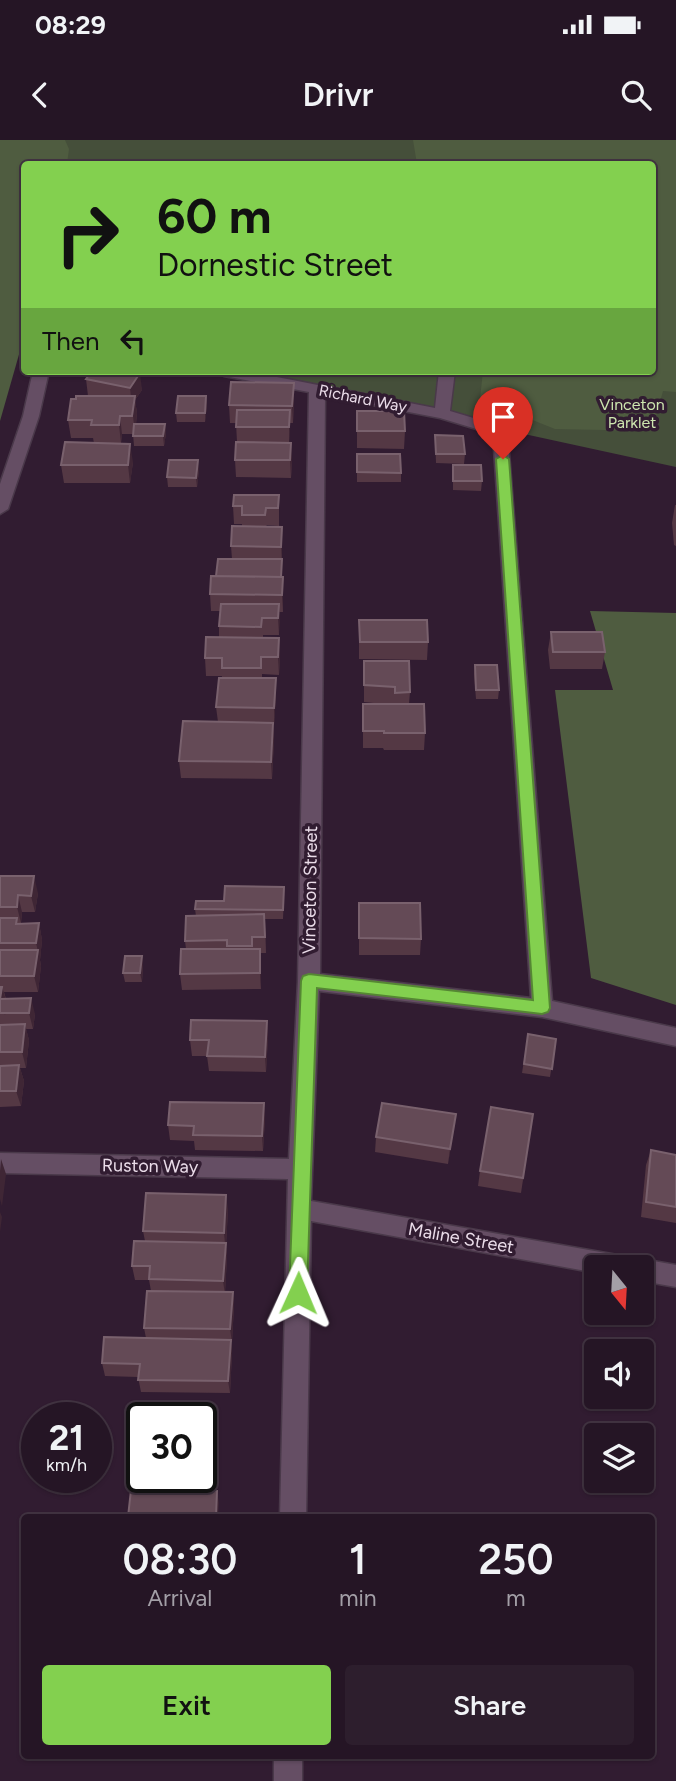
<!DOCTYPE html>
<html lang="en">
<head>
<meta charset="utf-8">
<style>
  :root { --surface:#251525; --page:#2d1e2d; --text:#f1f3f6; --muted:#a39fa7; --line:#423442; --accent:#83d04f }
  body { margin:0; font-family:Figtree,sans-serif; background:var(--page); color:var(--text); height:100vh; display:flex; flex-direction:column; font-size:26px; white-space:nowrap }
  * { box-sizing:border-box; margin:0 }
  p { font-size:23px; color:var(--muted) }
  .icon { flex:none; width:38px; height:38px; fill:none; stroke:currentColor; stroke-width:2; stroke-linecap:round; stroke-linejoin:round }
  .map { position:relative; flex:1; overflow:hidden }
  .sheet { position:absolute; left:21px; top:1374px; width:634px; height:245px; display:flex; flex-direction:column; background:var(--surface); border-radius:7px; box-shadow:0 2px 5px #0004,0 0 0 2px var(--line) }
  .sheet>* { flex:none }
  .top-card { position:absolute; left:21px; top:21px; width:635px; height:214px; border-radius:7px; box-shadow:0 2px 5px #0004,0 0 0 2px var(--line); background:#83d04f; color:#111; overflow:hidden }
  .needle { width:46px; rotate:162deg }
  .buttons { position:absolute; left:584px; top:1115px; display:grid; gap:14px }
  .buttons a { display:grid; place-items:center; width:70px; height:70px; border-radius:7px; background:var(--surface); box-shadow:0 2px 5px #0004,0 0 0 2px var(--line); font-size:35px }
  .speed { position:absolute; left:21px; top:1262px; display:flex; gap:14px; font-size:35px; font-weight:700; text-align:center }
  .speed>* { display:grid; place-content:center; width:91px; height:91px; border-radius:50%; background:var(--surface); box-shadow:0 2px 5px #0004,0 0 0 2px var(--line); line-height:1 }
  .speed small { font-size:18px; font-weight:400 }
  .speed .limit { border:4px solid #111; border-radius:10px; background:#fff; color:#111 }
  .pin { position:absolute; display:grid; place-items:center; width:60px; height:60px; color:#fff; margin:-72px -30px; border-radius:50% 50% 50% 0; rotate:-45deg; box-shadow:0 0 7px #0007 }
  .pin .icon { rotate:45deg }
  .me { position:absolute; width:77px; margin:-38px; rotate:1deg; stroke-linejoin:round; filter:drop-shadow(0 0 5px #0008) }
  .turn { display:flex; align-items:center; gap:24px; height:147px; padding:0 21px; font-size:32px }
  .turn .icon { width:91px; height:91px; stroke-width:2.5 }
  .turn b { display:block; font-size:49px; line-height:60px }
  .then { display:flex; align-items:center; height:66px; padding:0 21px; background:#0003; gap:14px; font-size:26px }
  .eta { display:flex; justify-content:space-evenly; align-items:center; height:119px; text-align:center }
  .eta b { font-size:42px; font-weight:600; line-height:49px }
  .primary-button { display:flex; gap:14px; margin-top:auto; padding:14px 21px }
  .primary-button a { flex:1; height:80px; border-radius:7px; background:var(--accent); color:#111; font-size:28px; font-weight:600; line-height:80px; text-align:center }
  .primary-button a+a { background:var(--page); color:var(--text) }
  .status { display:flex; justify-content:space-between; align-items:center; height:49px; padding:0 35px; background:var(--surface); direction:ltr }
  .status svg { height:19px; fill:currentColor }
  header { display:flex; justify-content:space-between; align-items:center; height:91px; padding:0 21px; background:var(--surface); font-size:32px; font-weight:600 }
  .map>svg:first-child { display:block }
  .green { fill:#454f3a }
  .forest { fill:#4f5c40 }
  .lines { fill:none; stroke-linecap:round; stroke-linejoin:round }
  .minor-casing { stroke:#4a394a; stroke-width:3 }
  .minor { fill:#654e64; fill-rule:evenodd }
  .wall { fill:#543844 }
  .shaded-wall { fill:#3f2635 }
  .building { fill:#644a56; stroke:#79616d; stroke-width:2 }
  .route { fill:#83d04f; stroke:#558733; stroke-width:2 }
  .labels { text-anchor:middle; stroke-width:7; stroke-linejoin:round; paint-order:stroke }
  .far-street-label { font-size:16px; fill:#eadce9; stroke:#311c31 }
  .far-park-label { font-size:16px; fill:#cde6af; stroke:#311c31 }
  .street-label { font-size:18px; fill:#eadce9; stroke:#311c31 }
</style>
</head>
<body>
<div class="status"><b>08:29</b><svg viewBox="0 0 49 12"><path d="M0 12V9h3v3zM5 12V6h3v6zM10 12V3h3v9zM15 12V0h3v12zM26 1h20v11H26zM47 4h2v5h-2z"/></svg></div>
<header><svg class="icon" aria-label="back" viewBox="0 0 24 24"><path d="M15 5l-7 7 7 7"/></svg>Drivr<svg class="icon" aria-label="search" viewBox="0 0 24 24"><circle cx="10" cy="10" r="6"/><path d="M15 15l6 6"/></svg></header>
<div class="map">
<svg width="676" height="1641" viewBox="0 0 676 1641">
  <rect width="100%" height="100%" fill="#311c31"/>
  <!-- green -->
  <path class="green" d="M0 0H676V327L234 231H653V24H24Z"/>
  <!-- forest -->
  <path class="forest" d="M0 0H65L69 9 67 24H24V197L0 281Z
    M413 0H676V252L663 251 652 291 555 289 480 259 483 231H653V24H417Z
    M590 471 676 473V865L591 838 555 550H613Z"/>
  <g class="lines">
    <!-- minor casing -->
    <g class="minor-casing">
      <path id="minor" d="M33 231H49L39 276 8 369 0 374V344L23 276Z
        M216 231H247L435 268 439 231H455L450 271 507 288 552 861 676 888V906L542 877 319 851 311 1061 623 1116 631 1119 633 1123 642 1119 676 1125V1147L642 1141V1127H597V1133L311 1081 306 1377H280L288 1039 0 1033V1013L289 1019 298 841 309 252 224 236ZM325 256 440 278 493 294 531 858 320 834Z
        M274 1615H302V1641H274Z"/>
    </g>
    <!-- minor -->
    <use href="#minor" class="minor"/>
  </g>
  <!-- wall -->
  <path class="wall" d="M92 231H137L142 250 135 260 137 273 136 284H165L166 293 164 306H134L133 294H122L121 303H94L93 298H71L68 280 76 259 88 256 86 239Z
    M206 256 207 265 205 282H177L176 273Z
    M294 260 293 283H290L289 303 292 321 291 338 236 337 235 320 237 302 236 283H230L229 265Z
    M357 271 405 291 404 309 357 308Z
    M435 295 465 314 464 324 436 323Z
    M357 314 401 333V342H357Z
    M133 322 130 343H64L61 325Z
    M453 325 482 341 481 351 453 350Z
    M199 330 197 347H168L167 337Z
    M279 355V386L267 385 266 386 282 404V437H283V472H279V495H263V498L280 516 279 535 262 534V538H276V555L274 585H273L274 600 272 639 181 638 179 621 218 582 216 567 222 536H206L205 518 219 497V486L220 471H211L210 454 216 436 232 419 231 406 242 386V384H234L233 366Z
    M675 365H676V406L674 405 672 383Z
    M359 480 428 502 427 520 359 519Z
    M551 492 605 512 602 529H550L548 510Z
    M364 521 410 552 409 564 425 593 424 610H384L383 608H363V564H383L364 562Z
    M475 525 499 550 498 559H476L474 534Z
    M0 736 38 753 35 772H22L21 783H39L42 800 40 820 41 826 38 852H4L6 859 35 874 33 889H26L29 900 26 928H20L24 941 21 966 0 967Z
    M284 756 283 779H265L266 813H260L261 849 182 850 180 834 186 809 185 801 196 776 195 769 224 761Z
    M359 763 421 799 420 815H359Z
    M143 825 142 842H125L123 833Z
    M267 881 268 897 266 932 209 931 207 916H192L190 900Z
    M528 894 556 899 550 937 522 933Z
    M456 974 448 1024 375 1012 376 997Z
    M533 974 521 1053 478 1046 480 1031Z
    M265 978 263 1011 195 1010 194 1001 170 1000 168 985Z
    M651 1010 676 1015V1083L641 1077 646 1025Z
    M228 1069 226 1106 227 1117 225 1152H233L234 1166 232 1202H231L232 1213 230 1253 141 1252 138 1237 105 1236 102 1223 146 1198 144 1188 151 1151 149 1140H135L132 1126 145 1101 143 1091Z"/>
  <!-- shaded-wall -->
  <path class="shaded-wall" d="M140 233 142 250 135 260 137 273 135 294 130 248Z
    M294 243V260L293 283 292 266Z
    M206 256 207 265 205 282V273Z
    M290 270V288L289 305V287Z
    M120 276 122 294 121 303 119 285Z
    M165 284 166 293 164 306 163 296Z
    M291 303 292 321 291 338 290 320Z
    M130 304 133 322 130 343 128 325Z
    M198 320 199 330 197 347 196 338Z
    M282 387V404L281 425V407Z
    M283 437V472L282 455Z
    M279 464 280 482 279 495 278 478Z
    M279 498 280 516 279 535 278 517Z
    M276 538V555L274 585V568Z
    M273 583 274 600 272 639 271 622Z
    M34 736 38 753 35 772 31 756Z
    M18 755 22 772 21 783 17 767Z
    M39 783 42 800 40 820 36 803Z
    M260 809 261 825V849L260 833Z
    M38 810 41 826 38 852 34 836Z
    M142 816 143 825 142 842 140 833Z
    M2 847 7 863 5 875 0 859Z
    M31 858 35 874 33 889 29 873Z
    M267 881 268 897 266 932 265 917Z
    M25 884 29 900 26 928 22 912Z
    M19 925 24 941 21 966 16 951Z
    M264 963 265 978 263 1011 262 996Z
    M456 974 454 989 448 1024 450 1009Z
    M1 1019 6 1034 2 1066 0 1059V1031Z
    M226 1055 228 1069 226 1106 227 1117 225 1154 223 1141 225 1104 224 1093Z
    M0 1072 2 1077 0 1092Z
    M233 1152 234 1166 232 1202 230 1189Z
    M231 1200 232 1213 230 1253 228 1241Z
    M217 1351 219 1363 218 1377H216Z"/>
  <!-- building -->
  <path class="building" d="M92 231H132L140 233 130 248 86 239Z
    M231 242 294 243 292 266 229 265Z
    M76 256H135L132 276H120L119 285H91L92 280H68L71 259H76Z
    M178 256H206L205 273H176Z
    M237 270H290L289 287H236Z
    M357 271H404L405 291H357Z
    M134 284H165L163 296H133Z
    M435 295 463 296 465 314H436Z
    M65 302 130 304 128 325H61Z
    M236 302 291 303 290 320H235Z
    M357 314H400L401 333 357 332Z
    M169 320H198L196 338 167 337Z
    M453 325H481L482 341H453Z
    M234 355H279L278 368H266L265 375H242V366H233Z
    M232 386 282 387 281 407 231 406Z
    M218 419H282L281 437 216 436Z
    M211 436 283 437 282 455 210 454Z
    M221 464H279L278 478H262L261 487 219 486Z
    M359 480H427L428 502H360Z
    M551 492H602L605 512H553Z
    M206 497 279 498 278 517H261V528H222V518H205Z
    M364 521H409L410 552 395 553V547L364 545Z
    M475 525H497L499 550H476Z
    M219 538H276L274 568 216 567Z
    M363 564H424L425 593H384V591H363Z
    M183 581 273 583 271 622 179 621Z
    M0 736H34L31 756 18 755 17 767H0Z
    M225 746 284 747 283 770 195 769 196 761H224Z
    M359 763H420L421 799 359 798Z
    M264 774 265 797H252V806H227V800L185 801 186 776Z
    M0 778H17L16 784 39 783 36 803H0Z
    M181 809H260V833L180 834Z
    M0 810H38L34 836H0Z
    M125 816H142L140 833H123Z
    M0 847H2L0 859 31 858 29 873H0Z
    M191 880 267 881 265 917 207 916 209 900H190Z
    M25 884 22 912H0V885Z
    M528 894 556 899 552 929 524 924Z
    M19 925 16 951H0V926Z
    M170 962 264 963 262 996 193 995 194 986 168 985Z
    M382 963 456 974 450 1009 376 997Z
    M491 967 533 974 523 1038 480 1031Z
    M651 1010 676 1015V1067L646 1062Z
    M146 1053 226 1055 224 1093 143 1091Z
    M134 1101 226 1103 223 1141 149 1139 150 1126H132Z
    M147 1151 233 1152 230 1189 144 1188Z
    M104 1197 231 1200 228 1241 138 1240 140 1224 102 1223Z
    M131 1350 217 1351 216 1377H128Z"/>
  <!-- route -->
  <path class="route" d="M503 315 509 319 550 868 548 872 542 874 317 848 307 1153 304 1159 298 1162 291 1159 289 1153 301 841 303 836 309 834 533 860 496 319Z"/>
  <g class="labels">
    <!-- far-street labels -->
    <g class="far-street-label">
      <text transform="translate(363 258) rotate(11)" y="6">Richard Way</text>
    </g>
    <!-- far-park labels -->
    <g class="far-park-label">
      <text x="632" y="270">Vinceton<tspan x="632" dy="18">Parklet</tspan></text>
    </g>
    <!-- street labels -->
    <g class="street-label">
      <text transform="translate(310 750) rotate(-89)" y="6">Vinceton Street</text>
      <text transform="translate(150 1026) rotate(1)" y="6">Ruston Way</text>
      <text transform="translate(461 1098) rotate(10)" y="6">Maline Street</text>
    </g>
  </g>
</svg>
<div class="buttons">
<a><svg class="needle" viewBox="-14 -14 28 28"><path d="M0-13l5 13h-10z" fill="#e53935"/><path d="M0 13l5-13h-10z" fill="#a39fa7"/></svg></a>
<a><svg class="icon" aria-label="sound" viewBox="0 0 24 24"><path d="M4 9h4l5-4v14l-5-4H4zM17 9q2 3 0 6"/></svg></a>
<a><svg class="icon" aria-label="layers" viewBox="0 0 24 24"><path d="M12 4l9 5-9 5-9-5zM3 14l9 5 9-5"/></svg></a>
</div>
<div class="speed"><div>21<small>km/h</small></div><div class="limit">30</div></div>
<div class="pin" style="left:503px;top:319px;background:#d93025"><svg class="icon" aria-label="arrive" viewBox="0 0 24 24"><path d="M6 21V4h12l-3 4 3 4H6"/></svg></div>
<svg class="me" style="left:298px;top:1153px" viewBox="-20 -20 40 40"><path d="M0-17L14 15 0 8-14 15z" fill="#83d04f" stroke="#fff" stroke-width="4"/></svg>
<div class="top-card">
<div class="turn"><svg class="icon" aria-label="right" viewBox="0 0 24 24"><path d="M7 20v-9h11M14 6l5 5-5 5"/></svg><div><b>60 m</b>Dornestic Street</div></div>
<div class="then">Then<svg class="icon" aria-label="left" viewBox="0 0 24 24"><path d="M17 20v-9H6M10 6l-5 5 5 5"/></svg></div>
</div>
<section class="sheet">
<div class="eta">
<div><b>08:30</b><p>Arrival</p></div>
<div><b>1</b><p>min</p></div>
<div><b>250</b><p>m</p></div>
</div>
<div class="primary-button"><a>Exit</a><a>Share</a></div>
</section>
</div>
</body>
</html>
